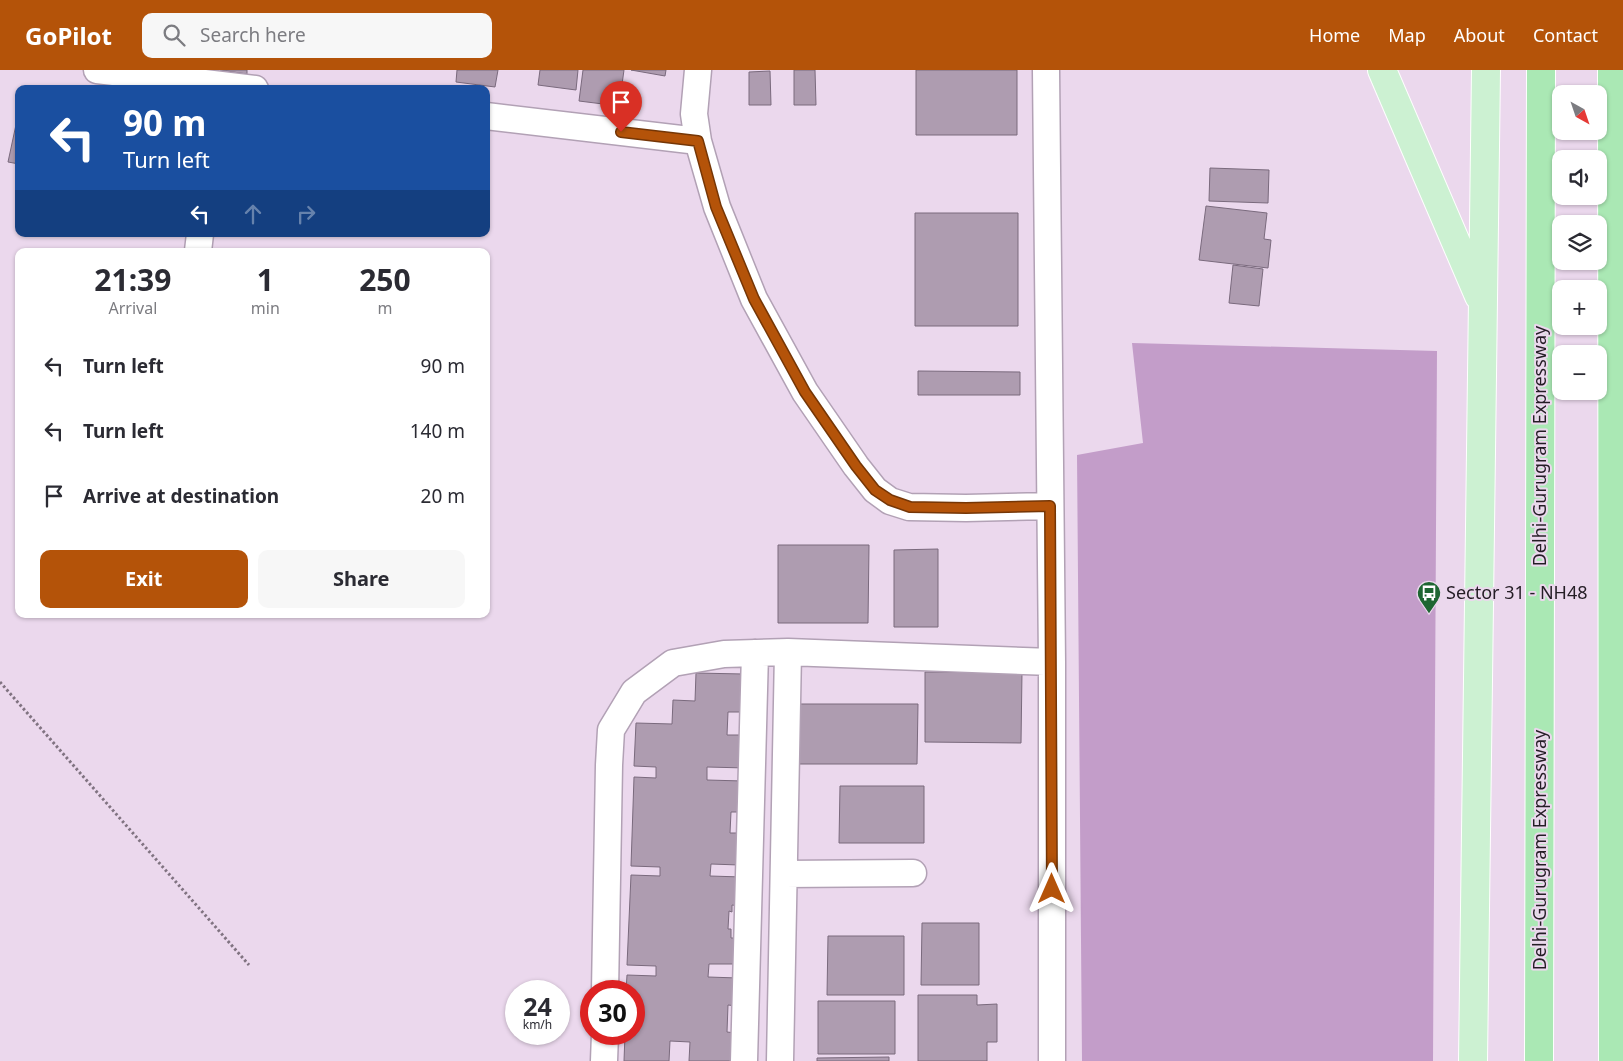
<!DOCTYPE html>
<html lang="en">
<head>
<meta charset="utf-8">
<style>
  :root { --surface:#fff; --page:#f7f7f7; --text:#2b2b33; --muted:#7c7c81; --accent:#b45309 }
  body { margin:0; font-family:"Noto Sans",sans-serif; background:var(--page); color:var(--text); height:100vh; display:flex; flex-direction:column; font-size:19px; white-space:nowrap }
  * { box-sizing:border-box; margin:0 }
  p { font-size:16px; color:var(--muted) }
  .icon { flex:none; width:28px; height:28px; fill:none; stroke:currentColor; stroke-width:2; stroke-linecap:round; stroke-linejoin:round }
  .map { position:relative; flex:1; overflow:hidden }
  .details { position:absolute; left:15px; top:178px; width:475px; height:370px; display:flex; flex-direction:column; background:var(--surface); border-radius:10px; box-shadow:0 1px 4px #0004 }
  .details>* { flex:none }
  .guide { position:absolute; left:15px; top:15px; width:475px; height:152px; border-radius:10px; box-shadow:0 1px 4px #0004; background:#1a4fa0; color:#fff; overflow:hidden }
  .needle { width:32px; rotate:140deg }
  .fabs { position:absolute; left:1552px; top:15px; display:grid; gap:10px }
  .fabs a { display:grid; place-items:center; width:55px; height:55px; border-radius:10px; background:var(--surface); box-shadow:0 1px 4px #0004; font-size:25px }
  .speed { position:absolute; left:505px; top:910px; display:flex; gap:10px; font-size:25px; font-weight:700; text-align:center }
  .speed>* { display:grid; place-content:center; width:65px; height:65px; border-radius:50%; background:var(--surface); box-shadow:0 1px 4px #0004; line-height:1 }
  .speed small { font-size:12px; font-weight:400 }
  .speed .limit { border:8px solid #d22; background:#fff; color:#111 }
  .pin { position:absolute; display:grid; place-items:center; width:42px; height:42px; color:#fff; margin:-51px -21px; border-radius:50% 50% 50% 0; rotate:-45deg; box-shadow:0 0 5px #0007 }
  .pin .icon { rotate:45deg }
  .me { position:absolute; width:55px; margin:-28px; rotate:0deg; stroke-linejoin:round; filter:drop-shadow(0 0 4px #0008) }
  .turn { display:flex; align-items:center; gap:18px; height:105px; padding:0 25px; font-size:22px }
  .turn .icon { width:65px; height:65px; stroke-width:2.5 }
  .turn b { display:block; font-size:35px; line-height:42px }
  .lanes { display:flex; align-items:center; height:48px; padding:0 25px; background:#0003; justify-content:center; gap:25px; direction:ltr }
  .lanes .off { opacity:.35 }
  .eta { display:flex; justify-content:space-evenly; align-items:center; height:85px; text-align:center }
  .eta b { font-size:30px; font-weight:700; line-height:35px }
  .action { display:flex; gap:10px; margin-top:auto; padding:10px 25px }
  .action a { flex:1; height:58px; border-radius:10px; background:var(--accent); color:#fff; font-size:20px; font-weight:700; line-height:58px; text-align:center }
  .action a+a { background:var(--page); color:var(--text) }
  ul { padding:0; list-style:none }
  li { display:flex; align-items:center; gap:15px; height:65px; padding:0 25px }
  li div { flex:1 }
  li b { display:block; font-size:19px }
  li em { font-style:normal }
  header { display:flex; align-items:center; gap:30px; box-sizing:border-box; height:70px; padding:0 25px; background:var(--accent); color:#fff }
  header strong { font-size:24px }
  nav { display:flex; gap:28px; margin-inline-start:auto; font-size:18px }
  .search { width:350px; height:45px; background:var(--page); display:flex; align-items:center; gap:12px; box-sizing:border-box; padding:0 18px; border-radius:10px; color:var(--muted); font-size:19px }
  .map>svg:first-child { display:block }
  .green { fill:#c39dc9 }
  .building { fill:#ae9cb0; stroke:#7a6a7d }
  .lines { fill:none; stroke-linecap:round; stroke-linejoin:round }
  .minor-casing { stroke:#b2a1b5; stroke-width:29 }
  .major-casing { stroke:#fff; stroke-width:30 }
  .highway-casing { stroke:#fff; stroke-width:30 }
  .path { stroke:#807381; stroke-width:3; stroke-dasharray:2.5 2.5; stroke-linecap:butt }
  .minor { stroke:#fff; stroke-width:26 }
  .major { stroke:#ccf1d2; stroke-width:28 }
  .highway { stroke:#aae8b4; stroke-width:28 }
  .route-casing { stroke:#753606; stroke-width:12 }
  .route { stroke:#b45309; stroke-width:9 }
  .labels { text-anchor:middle; stroke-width:4; stroke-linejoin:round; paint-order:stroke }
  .street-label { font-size:18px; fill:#241d25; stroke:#ebd8ed }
  .poi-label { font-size:18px; fill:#241d25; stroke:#ebd8ed; text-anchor:start }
</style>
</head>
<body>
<header>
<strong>GoPilot</strong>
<div class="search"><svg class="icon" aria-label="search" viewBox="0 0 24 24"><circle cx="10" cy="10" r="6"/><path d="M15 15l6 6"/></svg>Search here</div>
<nav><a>Home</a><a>Map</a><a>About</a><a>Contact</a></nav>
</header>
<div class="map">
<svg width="1623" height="991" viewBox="0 0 1623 991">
  <rect width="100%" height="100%" fill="#ebd8ed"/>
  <!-- green -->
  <path class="green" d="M1132 273 1437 281 1433 991H1082L1077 385 1143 373Z"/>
  <!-- building -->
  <path class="building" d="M220 0H247V4Z
    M457 0H498L495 17 456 12Z
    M540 0H578L576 20 538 15Z
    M583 0H624L619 36 579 31Z
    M631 0H666L665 6Z
    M794 0H815L816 35H794Z
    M916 0H1017V65H916Z
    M770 1 771 35H749V2Z
    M17 50 19 51V94L8 92Z
    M1210 98 1269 100 1268 133 1209 131Z
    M1206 136 1267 143 1264 169 1271 170 1268 198 1199 190Z
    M915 143H1018V256H915Z
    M1233 195 1263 199 1259 236 1229 233Z
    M918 301 1020 302V325H918Z
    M778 475H869L868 553H778Z
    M938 479V557H894V480Z
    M925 602H1022L1021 673 925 672Z
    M696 603 743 604 741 642H728L727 665H740L746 698 707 697V710L743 711 741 742H731L730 763H741L739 795 711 794 710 806 742 807 740 836 732 835V842L729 841 728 859H731V868H739L738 894H709L708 907 738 908 737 936 728 935 727 962 736 963 735 991H689L690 972 670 971 669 991H624L625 964H634V921H626L627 905 656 906V896L627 895 631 805 660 806V797L631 796 634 707 656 708V697L634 696 636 653 672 654 673 630 695 631Z
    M796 634H918L917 694H795Z
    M840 716H924V773H839Z
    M922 853H979V915H921Z
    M828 866H904V925H827Z
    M918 925H977V935L997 934V972H987V991H918Z
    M818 931H895V984H818Z
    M889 987V991H817V988Z"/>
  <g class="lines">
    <!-- minor casing -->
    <g class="minor-casing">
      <path id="minor" d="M97 0 255 19
        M698 0 694 44 698 71 717 137 754 229 805 322 856 396 875 420 890 431 909 437 966 438 1050 436
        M1046 0 1052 592V991
        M486 46 698 71
        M198 181 200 164
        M784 804 913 803
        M605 921 609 695 611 660 634 622 673 593 724 584 788 582 1052 592
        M604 991 605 964
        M744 991 755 583
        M780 991 788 582"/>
    </g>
    <!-- major casing -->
    <g class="major-casing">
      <path id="major" d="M1382 0 1479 226
        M1473 991 1486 0"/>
    </g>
    <!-- highway casing -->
    <g class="highway-casing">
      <path id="highway" d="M1612 0 1613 991
        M1539 991 1541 0"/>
    </g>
    <!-- path -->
    <path class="path" d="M0 612 249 895"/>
    <!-- minor -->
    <use href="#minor" class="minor"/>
    <!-- major -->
    <use href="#major" class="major"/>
    <!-- highway -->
    <use href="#highway" class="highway"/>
  </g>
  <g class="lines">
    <!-- route casing -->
    <g class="route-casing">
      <path id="route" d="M621 62 698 71 716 137 754 229 805 322 856 396 875 420 890 430 910 437 966 438 1050 436 1052 819"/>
    </g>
    <!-- route -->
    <use href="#route" class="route"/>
  </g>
  <!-- icons -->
  <defs>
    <g id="bus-pin" transform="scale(1.25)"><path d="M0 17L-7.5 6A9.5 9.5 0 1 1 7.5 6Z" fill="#1e6632" stroke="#ebd8ed"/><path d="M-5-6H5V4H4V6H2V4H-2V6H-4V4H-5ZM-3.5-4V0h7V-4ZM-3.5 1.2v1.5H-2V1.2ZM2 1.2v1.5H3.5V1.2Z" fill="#fff"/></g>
  </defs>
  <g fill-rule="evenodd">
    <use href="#bus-pin" x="1429" y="523"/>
  </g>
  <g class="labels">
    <!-- street labels -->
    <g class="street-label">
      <text transform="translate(1540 376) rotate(-90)" y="6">Delhi-Gurugram Expressway</text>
      <text transform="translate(1540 780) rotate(-90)" y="6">Delhi-Gurugram Expressway</text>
    </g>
    <!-- poi labels -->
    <g class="poi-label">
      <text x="1446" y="529">Sector 31 - NH48</text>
    </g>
  </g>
</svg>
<div class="fabs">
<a><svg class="needle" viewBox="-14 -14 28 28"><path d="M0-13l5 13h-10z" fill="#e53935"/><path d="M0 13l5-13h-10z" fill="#7c7c81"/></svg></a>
<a><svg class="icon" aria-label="sound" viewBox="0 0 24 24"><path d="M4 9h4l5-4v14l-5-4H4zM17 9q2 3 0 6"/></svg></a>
<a><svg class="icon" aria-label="layers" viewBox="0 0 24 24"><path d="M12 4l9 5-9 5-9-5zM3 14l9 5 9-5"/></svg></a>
<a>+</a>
<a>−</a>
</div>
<div class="speed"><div>24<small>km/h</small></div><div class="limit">30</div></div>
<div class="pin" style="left:621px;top:62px;background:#d93025"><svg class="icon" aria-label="arrive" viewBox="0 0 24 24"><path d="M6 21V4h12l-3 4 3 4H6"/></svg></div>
<svg class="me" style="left:1052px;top:819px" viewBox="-20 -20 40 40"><path d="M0-17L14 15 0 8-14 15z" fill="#b45309" stroke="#fff" stroke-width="4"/></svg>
<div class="guide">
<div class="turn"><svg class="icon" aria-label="left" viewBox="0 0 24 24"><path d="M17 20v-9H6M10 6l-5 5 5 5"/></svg><div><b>90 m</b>Turn left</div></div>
<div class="lanes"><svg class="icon" aria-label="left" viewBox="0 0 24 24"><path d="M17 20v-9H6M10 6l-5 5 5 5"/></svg><svg class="icon off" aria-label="ahead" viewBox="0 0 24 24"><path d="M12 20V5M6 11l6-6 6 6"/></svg><svg class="icon off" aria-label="right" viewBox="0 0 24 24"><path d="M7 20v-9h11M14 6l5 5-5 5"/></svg></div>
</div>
<section class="details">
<div class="eta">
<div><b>21:39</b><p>Arrival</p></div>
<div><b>1</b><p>min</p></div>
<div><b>250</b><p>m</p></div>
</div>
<ul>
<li><svg class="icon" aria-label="left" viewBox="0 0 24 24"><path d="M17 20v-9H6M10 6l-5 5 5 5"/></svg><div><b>Turn left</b></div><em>90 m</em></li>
<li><svg class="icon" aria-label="left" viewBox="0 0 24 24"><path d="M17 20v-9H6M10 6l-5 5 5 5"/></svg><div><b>Turn left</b></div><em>140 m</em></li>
<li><svg class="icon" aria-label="arrive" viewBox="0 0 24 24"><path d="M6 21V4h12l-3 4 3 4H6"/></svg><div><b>Arrive at destination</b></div><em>20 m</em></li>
</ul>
<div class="action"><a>Exit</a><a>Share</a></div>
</section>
</div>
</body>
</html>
